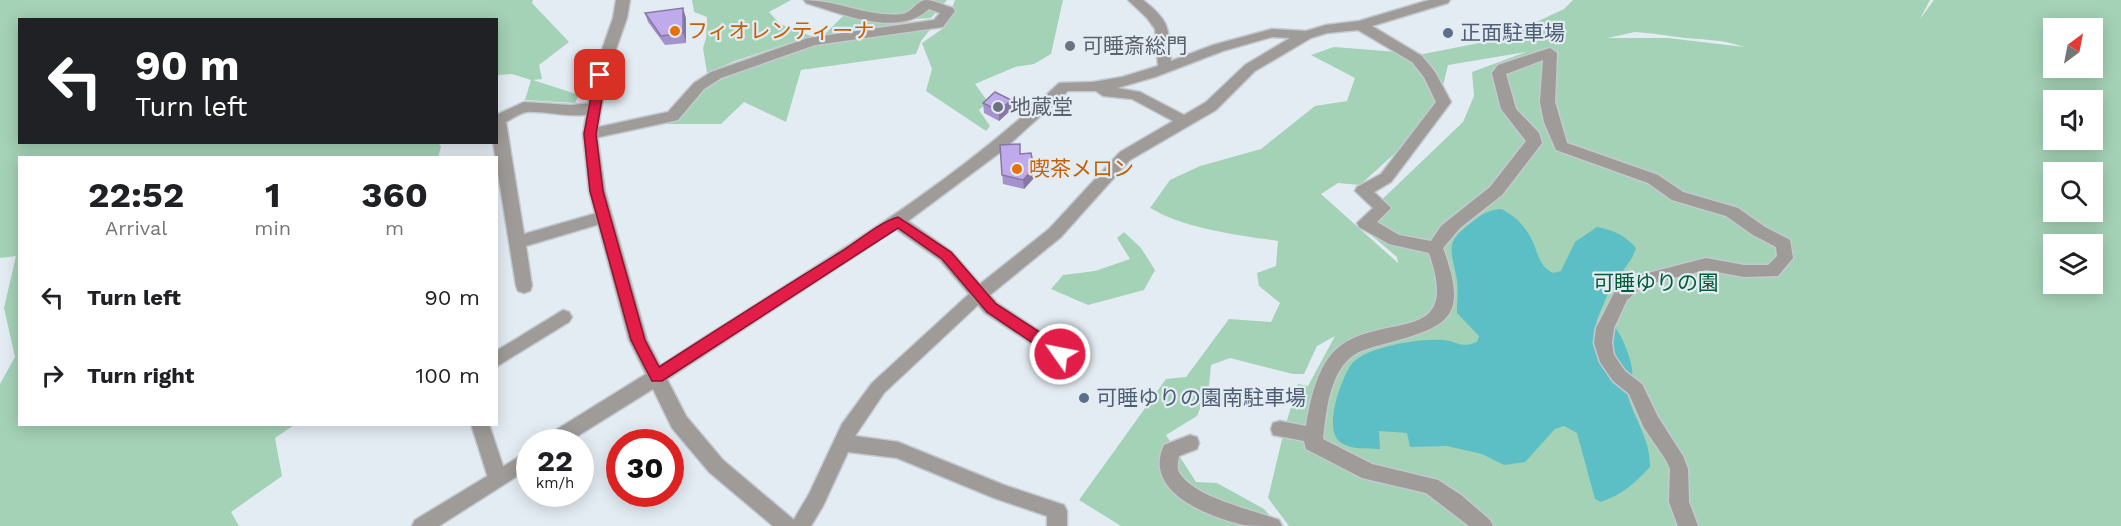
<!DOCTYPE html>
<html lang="en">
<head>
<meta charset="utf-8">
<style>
  :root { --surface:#fff; --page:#f6f6f6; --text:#202124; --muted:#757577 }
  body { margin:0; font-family:"Work Sans","Noto Sans JP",sans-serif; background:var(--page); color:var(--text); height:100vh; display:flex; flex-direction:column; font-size:22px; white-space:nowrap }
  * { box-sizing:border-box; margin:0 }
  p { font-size:20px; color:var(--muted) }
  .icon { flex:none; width:33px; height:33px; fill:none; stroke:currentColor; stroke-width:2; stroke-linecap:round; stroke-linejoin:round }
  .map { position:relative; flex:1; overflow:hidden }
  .details { position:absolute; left:18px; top:156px; width:480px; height:270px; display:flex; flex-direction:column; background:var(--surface); border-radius:0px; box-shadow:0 3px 15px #0003 }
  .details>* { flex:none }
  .banner { position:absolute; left:18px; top:18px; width:480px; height:126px; border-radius:0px; box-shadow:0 3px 15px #0003; background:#202124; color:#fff; overflow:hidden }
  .needle { width:39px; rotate:32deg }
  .fabs { position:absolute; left:2043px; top:18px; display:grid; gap:12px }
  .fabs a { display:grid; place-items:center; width:60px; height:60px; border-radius:0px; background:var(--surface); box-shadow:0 3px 15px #0003; font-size:30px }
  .speed { position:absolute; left:516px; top:429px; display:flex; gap:12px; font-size:30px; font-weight:700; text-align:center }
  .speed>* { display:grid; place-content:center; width:78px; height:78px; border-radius:50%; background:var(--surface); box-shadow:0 3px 15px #0003; line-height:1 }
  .speed small { font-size:15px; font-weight:400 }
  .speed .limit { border:9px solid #d22; background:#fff; color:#111 }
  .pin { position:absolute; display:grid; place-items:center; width:51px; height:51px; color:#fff; margin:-26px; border-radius:12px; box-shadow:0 3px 9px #0006 }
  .me { position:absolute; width:66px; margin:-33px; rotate:303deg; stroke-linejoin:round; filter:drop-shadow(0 0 4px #0008) }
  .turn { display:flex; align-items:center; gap:21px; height:126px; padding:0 18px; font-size:27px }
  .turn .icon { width:78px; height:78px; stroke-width:2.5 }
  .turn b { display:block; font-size:42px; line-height:51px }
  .eta { display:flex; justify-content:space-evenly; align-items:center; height:102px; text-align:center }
  .eta b { font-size:36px; font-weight:700; line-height:42px }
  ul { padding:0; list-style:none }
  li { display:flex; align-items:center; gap:18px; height:78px; padding:0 18px }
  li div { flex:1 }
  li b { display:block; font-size:22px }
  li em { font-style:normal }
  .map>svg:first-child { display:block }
  .green { fill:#a4d2b6; fill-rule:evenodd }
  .water { fill:#5cbfc5 }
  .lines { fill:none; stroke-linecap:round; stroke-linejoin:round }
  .minor-casing { stroke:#c2c9cf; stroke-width:3 }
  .tertiary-casing { stroke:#c2c9cf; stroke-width:3 }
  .minor { fill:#9f9b98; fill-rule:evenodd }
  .tertiary { fill:#9f9b98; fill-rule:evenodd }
  .wall { fill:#a493ca }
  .shaded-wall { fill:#8678a4 }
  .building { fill:#bfabeb; stroke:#8678a4; stroke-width:1.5 }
  .route { fill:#e11d48; stroke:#92132f; stroke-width:1.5 }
  .food-dot { fill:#e8710a; stroke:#e4ecf3; stroke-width:2 }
  .service-dot { fill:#5c6f8a; stroke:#e4ecf3; stroke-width:2 }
  .worship-dot { fill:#6b7280; stroke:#e4ecf3; stroke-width:2 }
  .labels { text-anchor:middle; stroke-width:4.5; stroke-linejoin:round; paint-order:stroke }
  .food-label { font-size:21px; fill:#c56008; stroke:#e4ecf3; text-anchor:start }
  .service-label { font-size:21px; fill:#4e5e75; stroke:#e4ecf3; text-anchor:start }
  .worship-label { font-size:21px; fill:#5b616d; stroke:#e4ecf3; text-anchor:start }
  .park-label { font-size:21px; fill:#035d38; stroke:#e4ecf3 }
</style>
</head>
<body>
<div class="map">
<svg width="2121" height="526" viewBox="0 0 2121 526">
  <rect width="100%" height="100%" fill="#e4ecf3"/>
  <!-- green -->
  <path class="green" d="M0 0H533L532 3 569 42 539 65 542 79 533 80 579 95 575 103 525 100 531 80 512 74 497 75 496 20H20V142H437L441 146 438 158H20V424L294 425 275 438 282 476 231 512 239 526H0V384L15 357 4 308 16 256 0 258Z
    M692 0H791L769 12 780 24 811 36 735 61 707 73 703 48 706 38 707 17 694 12Z
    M801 0H947L931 18 888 21 902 23 937 21 921 41 916 54 801 70 786 122 744 102 721 124H653L680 112 708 86 744 69 815 44 845 14H851Z
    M955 0H1063L1051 54 1034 64 1015 67 975 84 988 102 979 110 990 126 986 131 926 91 932 69 922 43 945 27Z
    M1573 0H1930L1920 19 1934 0H2121V526H1289L1268 498 1285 427 1298 384 1308 386 1335 336 1317 346 1304 374H1293L1230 358 1211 365 1209 386 1197 416 1166 435 1196 482 1217 483 1264 509 1279 526H1121L1079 500 1166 379 1186 377 1229 319 1271 322 1280 303 1259 286 1257 273 1276 266 1278 241C1238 235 1186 229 1150 208L1170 180 1200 166 1261 149 1315 106 1347 101 1355 78 1311 55 1334 47 1423 54 1500 39 1564 9ZM2054 28H2092V68H2054ZM1635 32C1652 33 1662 35 1678 37 1700 40 1723 39 1744 47L1668 38H1608ZM1526 52 1472 72 1474 96 1463 122 1371 210 1370 234 1397 257 1398 263 1321 194 1338 183 1360 185 1404 145 1440 98 1448 65ZM2054 100H2092V140H2054ZM2054 172H2092V212H2054ZM2054 244H2092V284H2054Z
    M1124 232 1141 248 1155 270 1144 290 1088 305 1051 289 1063 275 1095 271 1130 259 1117 238Z"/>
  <!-- water -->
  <path class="water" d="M1501 209C1514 215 1524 225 1531 238 1538 251 1538 266 1553 273L1561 271 1575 242 1597 227C1613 230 1625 235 1636 248L1632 258 1609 291 1596 322C1601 324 1609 324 1614 327 1621 331 1635 368 1632 375H1625C1624 408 1651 433 1650 467 1635 483 1623 494 1601 502L1595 499 1577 433 1564 426 1555 429 1525 462 1504 465 1482 454 1447 446 1410 447 1407 433 1379 431 1380 449C1367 448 1350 450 1340 442 1323 429 1341 379 1351 365 1354 360 1364 354 1370 352 1391 344 1420 339 1442 340 1460 341 1458 349 1477 342L1479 336 1457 313C1457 301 1459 287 1456 275 1450 246 1446 242 1472 222 1482 214 1488 210 1501 209Z"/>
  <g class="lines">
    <!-- minor casing -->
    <g class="minor-casing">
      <path id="minor" d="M804 0C837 0 870 18 902 14 912 13 916 1 926 0 934 0 945 6 953 8L955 11 943 27 815 45 721 78 704 89 678 120 590 139 585 138 583 134 585 130 668 112 694 83 711 72 808 38 934 20 940 13 929 9C898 38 842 14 806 3Z
        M1128 0H1143C1171 22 1168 28 1171 61L1213 45 1272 29 1306 31 1326 25 1359 21 1429 0H1450L1448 3 1372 26 1422 56 1435 72 1451 102 1391 182 1374 192 1391 208 1377 222 1399 235 1431 241 1441 226 1490 187 1526 141 1501 109 1492 73 1498 65 1550 48 1557 53 1555 102 1567 143 1658 175 1683 192 1738 208 1765 227 1790 240 1793 258 1778 276 1744 277 1706 270 1654 283 1641 288 1627 300 1614 328 1612 343 1614 355 1625 371 1642 384 1658 417 1683 456 1688 469 1689 502 1698 526H1678L1669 502 1670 469 1666 460 1644 428 1629 394 1613 381 1600 362 1594 343 1596 328 1615 291 1629 278 1706 258 1744 265H1768L1777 256 1776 247 1753 235 1726 216 1672 200 1648 183 1556 150 1544 122 1540 102 1543 60 1506 74 1516 109 1539 133 1542 143 1502 195 1460 228 1443 248C1469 319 1449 326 1384 344 1373 347 1359 350 1350 358 1329 376 1326 413 1323 439L1372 464 1438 480 1461 495 1490 520 1493 526H1469L1426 493 1362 478 1306 449 1304 441 1273 435 1271 429 1273 423 1280 421 1306 426C1310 400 1318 363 1339 347 1386 311 1462 347 1429 253L1389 244 1359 227 1357 223 1373 208 1355 191 1357 187 1381 174 1436 102 1424 77 1412 62 1358 30 1327 33 1311 38 1255 71 1216 110 1130 160 1061 237 990 295 997 303 1067 349 1070 354 1067 359 1061 361 1055 359 985 313 978 305 884 393 855 436 898 442 1004 485 1064 505 1067 511V526H1047V516L994 498 897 458 848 452 823 506 811 526H790L809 494 842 424 872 383 969 294 940 260 896 229 663 382 657 384 651 382 648 377 651 372C790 280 938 199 1059 83L1093 82 1122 77 1158 66 1155 29 1147 18ZM1272 37 1290 38 1245 65 1206 102 1184 115 1140 92 1117 88 1155 77 1223 51ZM1068 91H1096L1103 96 1132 99 1173 121 1120 152 1049 229 980 284 952 252 908 221 1002 151Z
        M524 102 571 105 594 103 601 108C590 123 544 110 527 112 520 113 512 119 506 122L524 234 604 211 610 213 612 217 610 221 526 246 532 286 530 291 524 293 518 291 516 286 493 142H496V115Z
        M563 310 569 312 572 317 569 322 496 367V351Z
        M471 424H489L507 478 504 484 497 486 490 484Z
        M1190 435 1197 437 1199 443 1197 449 1179 456C1178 463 1176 468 1180 474 1198 499 1251 509 1279 520L1282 526C1270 526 1256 526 1244 525 1209 517 1142 492 1164 445Z"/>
    </g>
    <!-- tertiary casing -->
    <g class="tertiary-casing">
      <path id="tertiary" d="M616 0H630L627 18 607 75 597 134 605 191 647 340 686 416 723 460 794 520 797 526H773L709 472 672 428 653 389 568 442H544L546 436 646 374 629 340 589 191 583 134 593 75 613 18Z
        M530 450V468L439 526H412L415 520Z"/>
    </g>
    <!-- minor -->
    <use href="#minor" class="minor"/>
    <!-- tertiary -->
    <use href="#tertiary" class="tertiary"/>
  </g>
  <!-- wall -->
  <path class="wall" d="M645 13 686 18V43L665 45 648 22Z
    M1011 100V110L999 121 984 113 983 103Z
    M1000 145 1020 154 1034 168V178L1024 189 1003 184Z"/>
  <!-- shaded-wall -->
  <path class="shaded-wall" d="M683 8 686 18V43L683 33Z
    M1011 100V110L999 121V111Z
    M1034 168V178L1024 189 1023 180Z"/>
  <!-- building -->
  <path class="building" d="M683 8V33L661 36 645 13Z
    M995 92 1011 100 999 111 983 103Z
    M1020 144V154L1031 153 1034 168 1023 180 1002 175 1000 145Z"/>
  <!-- route -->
  <path class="route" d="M600 71 606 75 596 134 603 191 645 340 659 367C719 328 779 290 839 253 859 241 876 224 898 217L951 252 996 304 1066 349 1068 354 1066 358H1055L987 312 942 259 898 228 662 381H652L631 340 590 191 584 134 595 75Z"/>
  <!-- markers -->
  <g class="food-dot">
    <circle cx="675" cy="31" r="6"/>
    <circle cx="1017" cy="169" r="6"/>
  </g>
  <g class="service-dot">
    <circle cx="1448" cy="33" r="6"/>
    <circle cx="1084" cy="398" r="6"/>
  </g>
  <g class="worship-dot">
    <circle cx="1070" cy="46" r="6"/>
    <circle cx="998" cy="107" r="6"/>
  </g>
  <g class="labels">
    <!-- food labels -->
    <g class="food-label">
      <text x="687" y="38">フィオレンティーナ</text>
      <text x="1029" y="176">喫茶メロン</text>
    </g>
    <!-- service labels -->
    <g class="service-label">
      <text x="1460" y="40">正面駐車場</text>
      <text x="1096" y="405">可睡ゆりの園南駐車場</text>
    </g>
    <!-- worship labels -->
    <g class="worship-label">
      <text x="1082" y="53">可睡斎総門</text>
      <text x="1010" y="114">地蔵堂</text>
    </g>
    <!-- park labels -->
    <g class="park-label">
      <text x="1656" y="290">可睡ゆりの園</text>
    </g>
  </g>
</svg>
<div class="fabs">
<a><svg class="needle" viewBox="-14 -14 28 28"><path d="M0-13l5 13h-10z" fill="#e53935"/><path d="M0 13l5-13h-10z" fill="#757577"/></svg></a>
<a><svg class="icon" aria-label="sound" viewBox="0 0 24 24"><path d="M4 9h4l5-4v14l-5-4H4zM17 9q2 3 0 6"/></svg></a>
<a><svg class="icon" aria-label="search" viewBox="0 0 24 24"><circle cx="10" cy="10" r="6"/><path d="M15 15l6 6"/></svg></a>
<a><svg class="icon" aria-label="layers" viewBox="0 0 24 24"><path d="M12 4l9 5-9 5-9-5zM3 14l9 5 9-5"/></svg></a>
</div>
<div class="speed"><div>22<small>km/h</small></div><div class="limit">30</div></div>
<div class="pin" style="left:600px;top:75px;background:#d93025"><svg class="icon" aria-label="arrive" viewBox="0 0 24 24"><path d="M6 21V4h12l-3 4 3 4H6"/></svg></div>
<svg class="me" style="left:1060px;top:354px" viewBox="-20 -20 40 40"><circle r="17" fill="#e11d48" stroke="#fff" stroke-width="3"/><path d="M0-11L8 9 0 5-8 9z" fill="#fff"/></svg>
<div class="banner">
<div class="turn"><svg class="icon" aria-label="left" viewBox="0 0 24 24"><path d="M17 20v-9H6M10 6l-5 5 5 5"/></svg><div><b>90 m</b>Turn left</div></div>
</div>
<section class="details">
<div class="eta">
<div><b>22:52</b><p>Arrival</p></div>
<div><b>1</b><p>min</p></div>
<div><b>360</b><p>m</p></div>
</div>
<ul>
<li><svg class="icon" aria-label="left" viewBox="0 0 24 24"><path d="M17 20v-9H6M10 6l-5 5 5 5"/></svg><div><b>Turn left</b></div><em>90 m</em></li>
<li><svg class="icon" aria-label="right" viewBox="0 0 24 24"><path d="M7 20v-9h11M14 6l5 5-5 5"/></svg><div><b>Turn right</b></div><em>100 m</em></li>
</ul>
</section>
</div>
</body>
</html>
